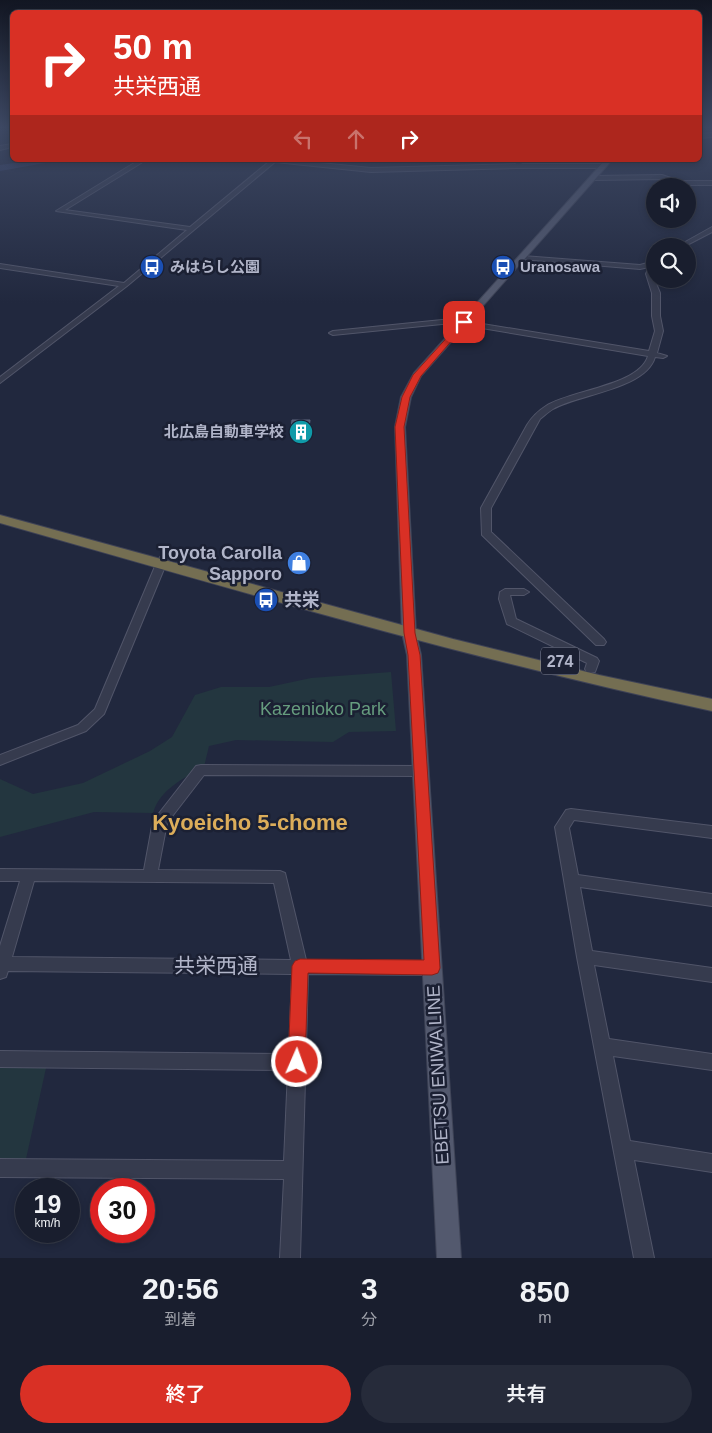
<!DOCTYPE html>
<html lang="ja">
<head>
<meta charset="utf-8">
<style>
  :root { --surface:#191e2e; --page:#262b3a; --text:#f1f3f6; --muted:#9fa2aa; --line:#373c4a; --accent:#d93025 }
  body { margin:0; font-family:Helvetica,"Noto Sans JP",sans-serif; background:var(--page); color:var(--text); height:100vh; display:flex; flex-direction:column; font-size:19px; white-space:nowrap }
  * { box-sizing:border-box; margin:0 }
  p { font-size:16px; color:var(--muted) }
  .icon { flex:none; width:28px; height:28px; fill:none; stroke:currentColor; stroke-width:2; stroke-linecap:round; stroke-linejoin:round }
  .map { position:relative; height:1258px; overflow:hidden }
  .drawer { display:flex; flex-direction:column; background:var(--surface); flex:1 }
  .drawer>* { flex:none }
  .banner { position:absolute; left:10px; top:10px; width:692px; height:152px; border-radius:8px; box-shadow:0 2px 8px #0003,0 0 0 1px var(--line); background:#d93025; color:#fff; overflow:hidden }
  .controls { position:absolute; left:646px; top:178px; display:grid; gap:10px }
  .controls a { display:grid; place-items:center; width:50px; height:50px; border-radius:50%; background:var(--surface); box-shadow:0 2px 8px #0003,0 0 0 1px var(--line); font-size:25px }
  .speed { position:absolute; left:15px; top:1178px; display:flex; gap:10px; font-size:25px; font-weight:700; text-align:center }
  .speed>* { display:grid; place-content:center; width:65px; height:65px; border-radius:50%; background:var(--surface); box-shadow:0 2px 8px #0003,0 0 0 1px var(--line); line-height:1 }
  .speed small { font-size:12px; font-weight:400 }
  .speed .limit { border:8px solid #d22; background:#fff; color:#111 }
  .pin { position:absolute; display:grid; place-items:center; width:42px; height:42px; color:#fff; margin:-21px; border-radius:10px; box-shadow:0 2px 8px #0006 }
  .me { position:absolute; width:55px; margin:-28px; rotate:2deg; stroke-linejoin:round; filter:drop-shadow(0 0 4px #0008) }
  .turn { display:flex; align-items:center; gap:18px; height:105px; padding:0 20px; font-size:22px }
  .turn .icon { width:65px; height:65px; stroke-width:2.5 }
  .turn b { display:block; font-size:35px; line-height:42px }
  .lanes { display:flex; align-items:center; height:48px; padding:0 20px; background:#0003; justify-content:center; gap:25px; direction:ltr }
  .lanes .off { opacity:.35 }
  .eta { display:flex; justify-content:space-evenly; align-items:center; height:85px; text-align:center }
  .eta b { font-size:30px; font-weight:600; line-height:35px }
  .primary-button { display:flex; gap:10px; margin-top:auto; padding:10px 20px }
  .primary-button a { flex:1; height:58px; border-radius:30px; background:var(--accent); color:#fff; font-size:20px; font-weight:600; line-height:58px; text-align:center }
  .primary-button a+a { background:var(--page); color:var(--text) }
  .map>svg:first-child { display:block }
  .green { fill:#23363f }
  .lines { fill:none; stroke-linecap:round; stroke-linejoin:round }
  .river { fill:#323d64; fill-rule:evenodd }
  .minor-casing { stroke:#515569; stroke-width:2 }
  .major-casing { stroke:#3f4457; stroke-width:2 }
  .highway-casing { stroke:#3e4256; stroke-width:2 }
  .minor { fill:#363b4e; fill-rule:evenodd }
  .major { fill:#53596e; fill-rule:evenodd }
  .highway { fill:#746e52; fill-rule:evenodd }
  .wall { fill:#454c65 }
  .building { fill:#515770; stroke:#60667e }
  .route { fill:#d93025; stroke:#8d1f18 }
  .labels { text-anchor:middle; stroke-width:5; stroke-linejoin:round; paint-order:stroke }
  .far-poi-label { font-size:15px; font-weight:bold; fill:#b1b5c9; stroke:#1b2033; text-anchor:start }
  .shield { fill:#1b2033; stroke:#84889c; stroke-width:1 }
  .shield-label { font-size:16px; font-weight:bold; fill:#b1b5c9 }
  .poi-label { font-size:18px; font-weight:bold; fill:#b1b5c9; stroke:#1b2033; text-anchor:end }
  .park-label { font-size:18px; fill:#669c7e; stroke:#1b2033 }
  .street-label { font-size:18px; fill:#b1b5c9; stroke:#1b2033 }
  .near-street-label { font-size:21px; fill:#b1b5c9; stroke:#1b2033 }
  .near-neighbourhood-label { font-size:22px; font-weight:bold; fill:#dcad5a; stroke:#1b2033 }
</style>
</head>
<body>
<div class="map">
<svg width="712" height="1258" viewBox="0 0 712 1258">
  <rect width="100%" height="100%" fill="#21283e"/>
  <!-- green -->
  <path class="green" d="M391 672 396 731 349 732 333 742 236 740 209 746 204 767C184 778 160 789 153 813L94 812 0 837V779L33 794 83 783 150 751 172 737 195 695 221 687H269L311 678Z
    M0 1059H48L24 1168H0Z"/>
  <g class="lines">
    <!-- river -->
    <path class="river" d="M35 160H55L51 162 0 171V165Z"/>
    <!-- minor casing -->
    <g class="minor-casing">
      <path id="minor" d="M712 133V137L700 138V134Z
        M12 144V147L0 150V146Z
        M139 160H146L65 210 190 227 271 160H290L371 168 515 164 520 160H526L521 164H603L606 166 603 168H516L371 172 275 162 127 286 0 383V377L119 286 0 268V264L124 283 187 230 56 211Z
        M662 175 680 181H712V185H680L662 179 593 180 590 178 593 176Z
        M712 227V232L685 246H678Z
        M523 256 640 265 651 262 655 259V268L652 274 660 293V316L663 331 657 353 667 356 663 358 655 357C646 389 579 394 553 409 548 412 544 416 540 419L491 508V532L604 639 606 642 604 645H596L482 535 481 508 527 425C532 417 538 411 546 406 571 390 639 386 648 356L452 323 333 335 329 333 333 331 452 319 649 351 655 331 652 316V293L646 274 649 267 640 269 521 259 520 258Z
        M166 553 171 556 166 564 104 714 86 731 0 765V755L78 725 95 709 156 564 162 554Z
        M505 589H524L529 592 524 595H510L516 619 597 658 599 661 595 672H587L585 669 587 663 507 624 499 599 500 592Z
        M201 765 420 766 425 767 427 771 425 775 420 776 204 775 167 823 158 870 280 871 285 873 306 960 432 961 437 963 440 968 437 973 432 975 308 974 300 1258H280L284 1179 0 1177V1159L284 1161 288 1070 0 1067V1051L289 1054 292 974 8 971 6 977 0 979V946L20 881H0V869L144 870 153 821 196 766ZM34 881 274 883 291 960 12 957Z
        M571 809 712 826V838L574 820 569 828 578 875 712 894V906L580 887 592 951 712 968V982L594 965 609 1039 712 1054V1070L613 1056 630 1141 712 1154V1172L634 1160 654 1258H634L577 957 555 827 566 810Z"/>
    </g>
    <!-- major casing -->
    <g class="major-casing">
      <path id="major" d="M605 160H612L421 376 411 397 405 427 416 633 421 655 461 1258H437L407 655 402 633 395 427 401 397 414 373Z"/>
    </g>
    <!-- highway casing -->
    <g class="highway-casing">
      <path id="highway" d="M0 515 453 639 599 675 712 699V711C472 660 236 590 0 523Z"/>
    </g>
    <!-- minor -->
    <use href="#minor" class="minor"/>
    <!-- major -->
    <use href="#major" class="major"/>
    <!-- highway -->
    <use href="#highway" class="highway"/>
  </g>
  <!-- wall -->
  <path class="wall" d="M310 420 309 437H302V439H292L291 430Z"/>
  <!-- building -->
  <path class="building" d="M292 420H310L309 428H302V430H291Z"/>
  <!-- sky -->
  <linearGradient id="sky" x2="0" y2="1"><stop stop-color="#121622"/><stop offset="0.42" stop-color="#3d4863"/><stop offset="1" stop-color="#3d4863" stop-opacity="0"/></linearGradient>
  <rect width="712" height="303" fill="url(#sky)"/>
  <!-- route -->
  <path class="route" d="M462 321 468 322 421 376 410 397 404 427 415 633 420 655 440 968 438 973 432 975 308 973 305 1062 303 1068 297 1070 291 1068 288 1062 292 966 295 961 300 959 424 960 408 655 404 633 395 427 402 397 413 375Z"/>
  <!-- icons -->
  <defs>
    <g id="bus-disc" transform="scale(1.25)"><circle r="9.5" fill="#1a4fb4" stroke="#1b2033"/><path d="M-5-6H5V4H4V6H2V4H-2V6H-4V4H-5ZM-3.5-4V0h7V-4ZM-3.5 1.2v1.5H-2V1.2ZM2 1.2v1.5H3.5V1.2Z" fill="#fff"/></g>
    <g id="building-disc" transform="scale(1.25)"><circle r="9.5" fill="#0f9aa8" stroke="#1b2033"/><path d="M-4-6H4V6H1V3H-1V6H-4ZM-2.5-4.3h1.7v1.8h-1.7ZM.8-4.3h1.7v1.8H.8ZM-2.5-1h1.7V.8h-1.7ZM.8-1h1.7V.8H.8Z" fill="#fff"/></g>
    <g id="shop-disc" transform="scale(1.25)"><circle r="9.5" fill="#3f7fe0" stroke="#1b2033"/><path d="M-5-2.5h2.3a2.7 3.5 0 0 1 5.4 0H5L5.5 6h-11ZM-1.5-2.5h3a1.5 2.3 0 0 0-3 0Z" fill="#fff"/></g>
  </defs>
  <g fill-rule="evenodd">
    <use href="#bus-disc" x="152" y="267"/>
    <use href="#bus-disc" x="503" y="267"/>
    <use href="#building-disc" x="301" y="432"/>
    <use href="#shop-disc" x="299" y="563"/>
    <use href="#bus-disc" x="266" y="600"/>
  </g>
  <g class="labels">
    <!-- far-poi labels -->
    <g class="far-poi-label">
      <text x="170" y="272">みはらし公園</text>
      <text x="520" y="272">Uranosawa</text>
      <text x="284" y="437" text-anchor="end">北広島自動車学校</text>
    </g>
    <!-- shield labels -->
    <rect class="shield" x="541" y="647.5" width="38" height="27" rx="4"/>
    <g class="shield-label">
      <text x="560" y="667">274</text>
    </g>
    <!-- poi labels -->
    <g class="poi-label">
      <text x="282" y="559">Toyota Carolla<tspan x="282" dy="21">Sapporo</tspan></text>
      <text x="284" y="606" text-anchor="start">共栄</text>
    </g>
    <!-- park labels -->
    <g class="park-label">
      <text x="323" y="715">Kazenioko Park</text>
    </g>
    <!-- street labels -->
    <g class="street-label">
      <text transform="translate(438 1075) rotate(-93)" y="6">EBETSU ENIWA LINE</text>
    </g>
    <!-- near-street labels -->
    <g class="near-street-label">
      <text x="216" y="973">共栄西通</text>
    </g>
    <!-- near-neighbourhood labels -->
    <g class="near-neighbourhood-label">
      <text x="250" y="830">Kyoeicho 5-chome</text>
    </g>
  </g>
</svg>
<div class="controls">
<a><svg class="icon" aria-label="sound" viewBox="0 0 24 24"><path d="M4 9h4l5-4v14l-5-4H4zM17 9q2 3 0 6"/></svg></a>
<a><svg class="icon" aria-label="search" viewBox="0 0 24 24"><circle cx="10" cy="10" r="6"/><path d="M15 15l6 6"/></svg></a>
</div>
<div class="speed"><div>19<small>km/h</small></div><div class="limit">30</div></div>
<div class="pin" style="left:464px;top:322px;background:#d93025"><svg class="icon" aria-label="arrive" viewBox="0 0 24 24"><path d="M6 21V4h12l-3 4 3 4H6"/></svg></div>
<svg class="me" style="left:297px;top:1062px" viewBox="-20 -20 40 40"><circle r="17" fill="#d93025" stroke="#fff" stroke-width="3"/><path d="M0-11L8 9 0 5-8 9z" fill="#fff"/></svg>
<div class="banner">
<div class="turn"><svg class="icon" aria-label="right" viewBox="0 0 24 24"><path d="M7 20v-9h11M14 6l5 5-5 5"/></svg><div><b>50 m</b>共栄西通</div></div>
<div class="lanes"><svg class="icon off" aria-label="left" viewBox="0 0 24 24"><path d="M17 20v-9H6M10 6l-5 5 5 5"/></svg><svg class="icon off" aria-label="ahead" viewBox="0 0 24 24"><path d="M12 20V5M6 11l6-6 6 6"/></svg><svg class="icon" aria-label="right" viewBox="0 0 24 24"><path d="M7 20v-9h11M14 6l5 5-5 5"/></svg></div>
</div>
</div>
<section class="drawer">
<div class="eta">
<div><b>20:56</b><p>到着</p></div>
<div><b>3</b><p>分</p></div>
<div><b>850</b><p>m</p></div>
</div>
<div class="primary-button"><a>終了</a><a>共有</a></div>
</section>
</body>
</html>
